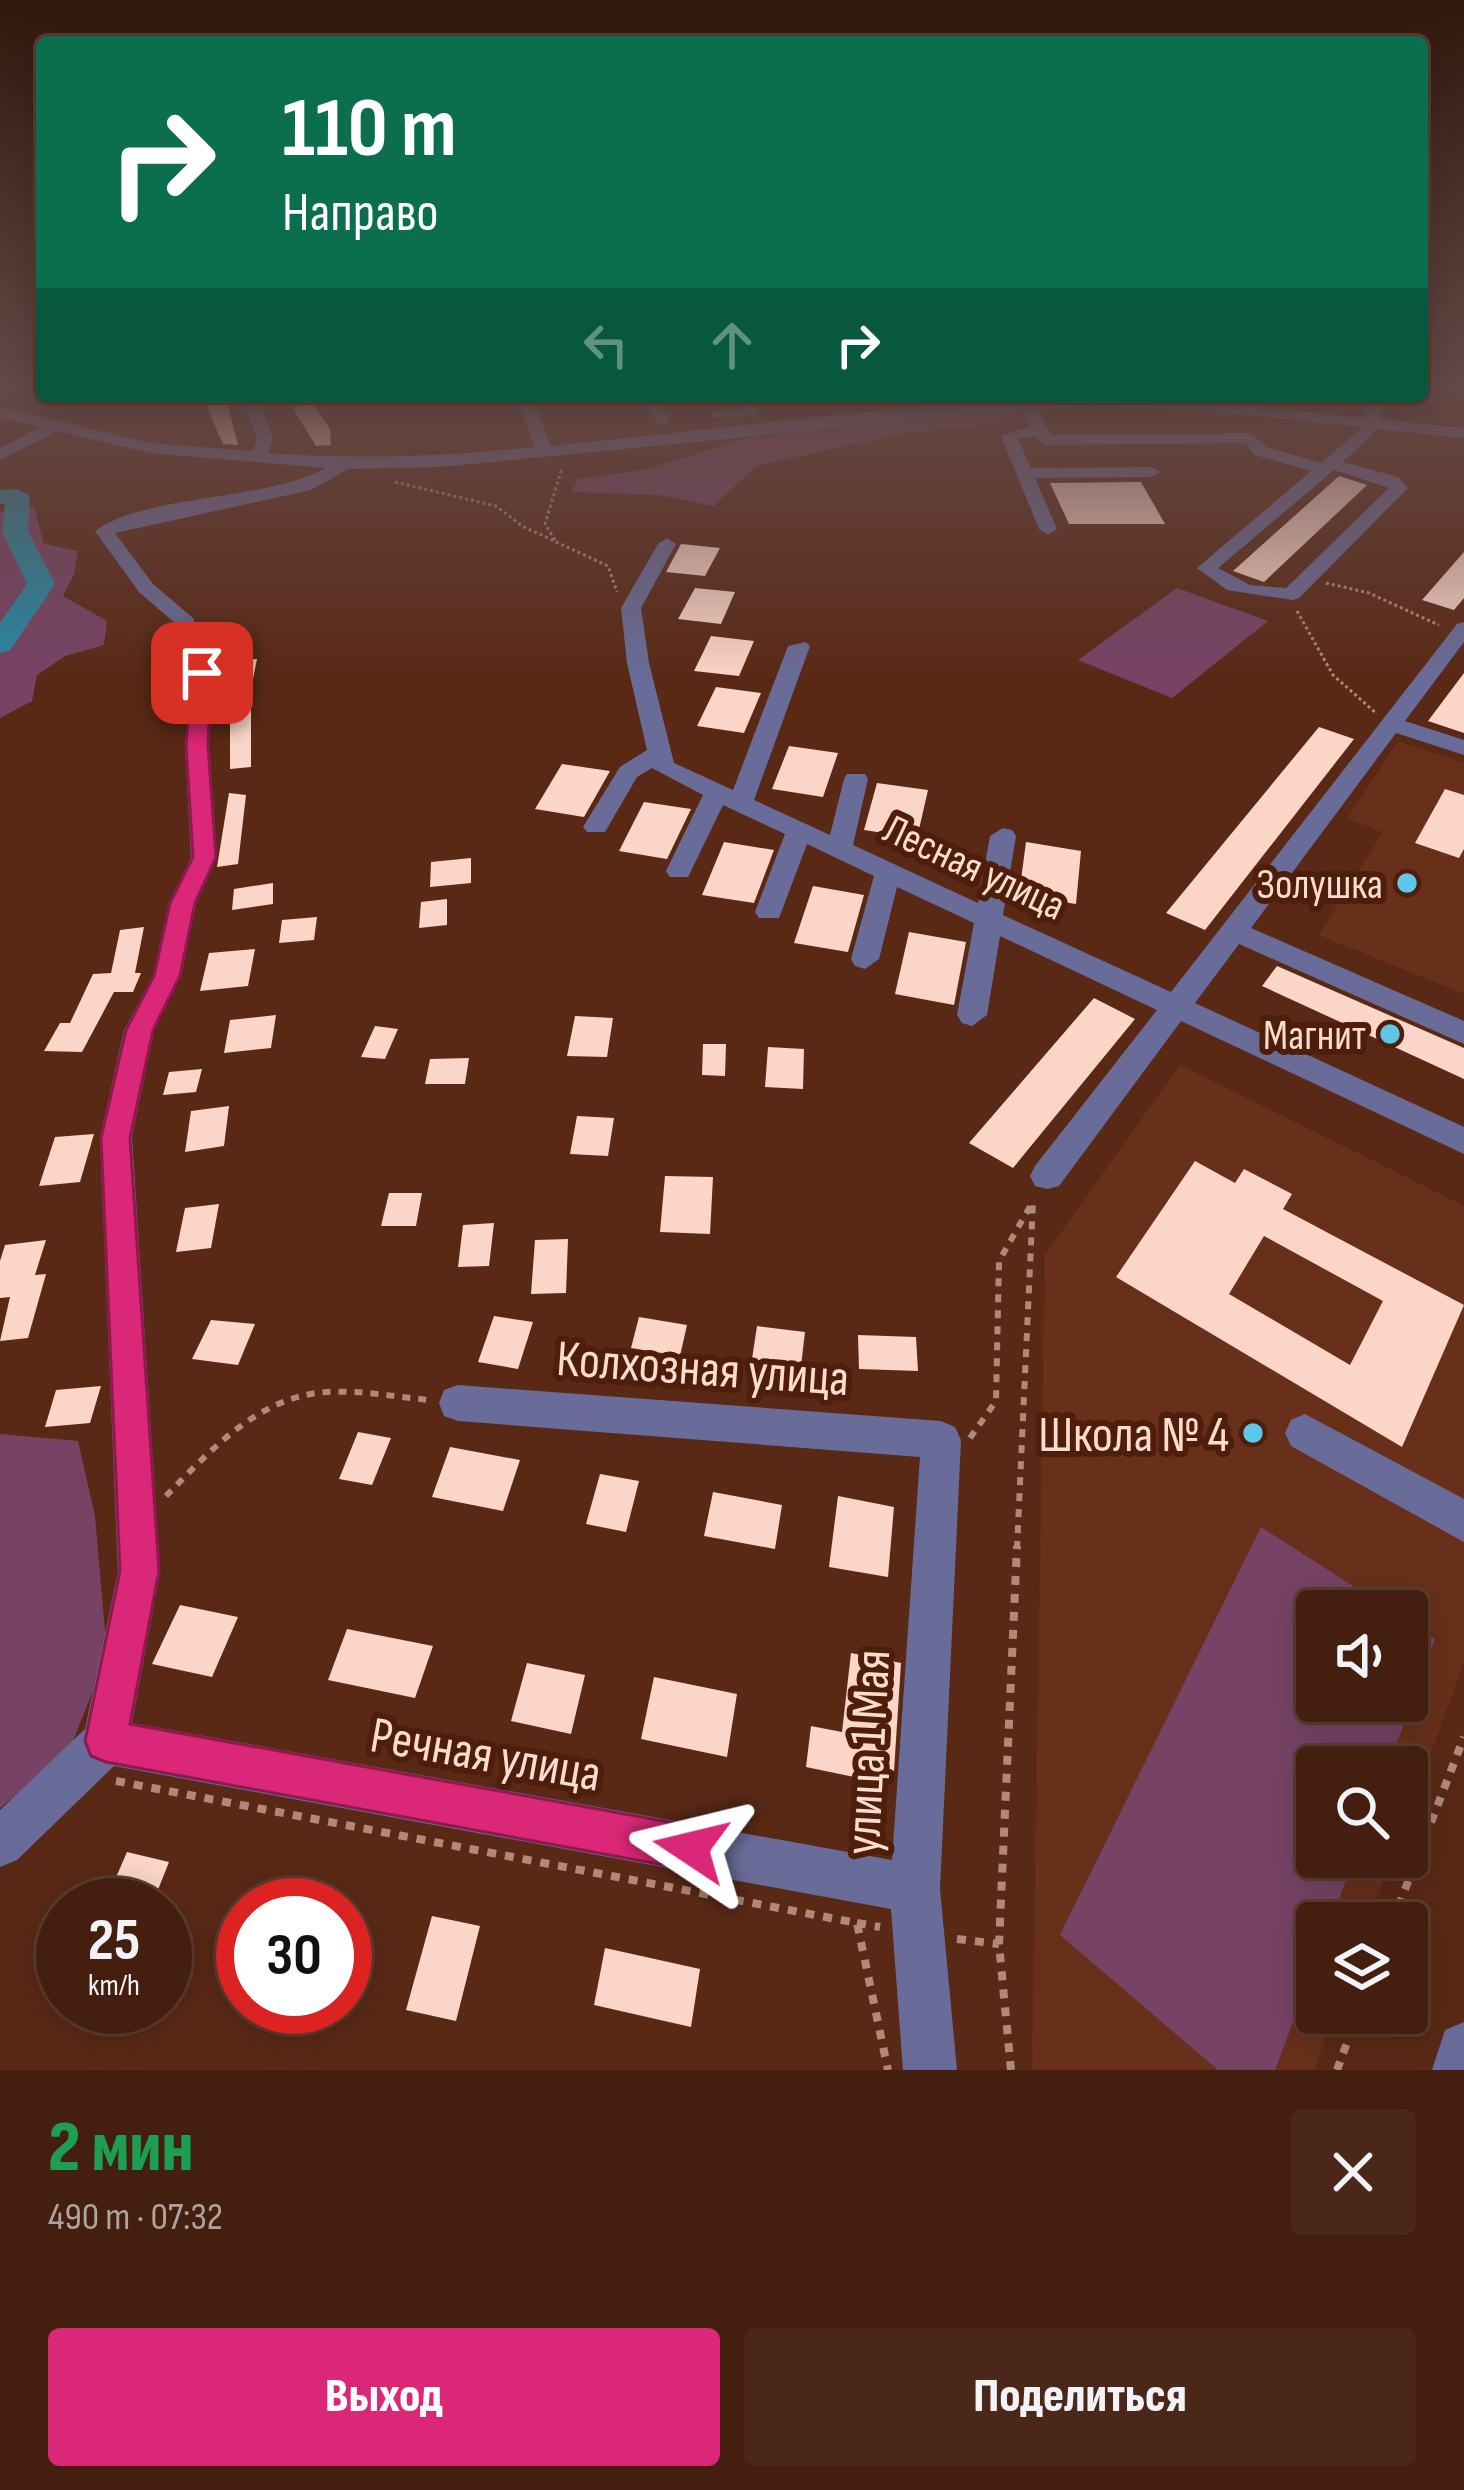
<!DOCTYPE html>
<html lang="ru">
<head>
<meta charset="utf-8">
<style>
  :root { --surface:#441f10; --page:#4b2719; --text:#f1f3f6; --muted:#afa29f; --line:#5c3d30; --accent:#db2777 }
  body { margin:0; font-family:"Sofia Sans Condensed",sans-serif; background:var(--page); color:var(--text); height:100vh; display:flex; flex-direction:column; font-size:45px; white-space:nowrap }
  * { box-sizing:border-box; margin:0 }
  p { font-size:39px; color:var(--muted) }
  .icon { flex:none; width:66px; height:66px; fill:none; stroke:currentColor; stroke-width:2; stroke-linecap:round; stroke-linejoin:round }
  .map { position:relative; height:2070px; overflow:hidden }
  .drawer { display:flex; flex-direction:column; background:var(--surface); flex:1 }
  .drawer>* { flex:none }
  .guide { position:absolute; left:36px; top:36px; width:1392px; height:366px; border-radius:12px; box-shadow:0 6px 30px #0003,0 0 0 3px var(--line); background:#0b6e4f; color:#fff; overflow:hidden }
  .controls { position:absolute; left:1296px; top:1590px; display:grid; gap:24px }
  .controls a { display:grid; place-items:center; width:132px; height:132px; border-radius:12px; background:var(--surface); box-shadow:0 6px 30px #0003,0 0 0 3px var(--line); font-size:60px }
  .speed { position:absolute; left:36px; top:1878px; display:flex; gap:24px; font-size:60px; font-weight:700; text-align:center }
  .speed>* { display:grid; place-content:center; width:156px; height:156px; border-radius:50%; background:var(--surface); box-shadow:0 6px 30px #0003,0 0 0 3px var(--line); line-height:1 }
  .speed small { font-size:30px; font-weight:400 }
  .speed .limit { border:18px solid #d22; background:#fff; color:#111 }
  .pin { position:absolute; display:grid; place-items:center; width:102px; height:102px; color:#fff; margin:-51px; border-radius:24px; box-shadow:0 6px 18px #0006 }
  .me { position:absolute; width:132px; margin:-66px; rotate:280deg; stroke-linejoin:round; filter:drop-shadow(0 0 9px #0008) }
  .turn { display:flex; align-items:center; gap:42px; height:252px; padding:0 48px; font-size:54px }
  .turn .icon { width:156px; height:156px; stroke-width:2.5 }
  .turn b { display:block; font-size:84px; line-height:102px }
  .lanes { display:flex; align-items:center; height:114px; padding:0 48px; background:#0003; justify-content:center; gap:60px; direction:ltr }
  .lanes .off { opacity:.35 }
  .round { display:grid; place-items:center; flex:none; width:126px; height:126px; border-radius:12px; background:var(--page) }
  .summary { display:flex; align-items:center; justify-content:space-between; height:204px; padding:0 48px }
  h1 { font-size:72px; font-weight:800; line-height:90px; color:#1e9e55 }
  .cta { display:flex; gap:24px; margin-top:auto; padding:24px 48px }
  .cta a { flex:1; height:138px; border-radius:12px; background:var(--accent); color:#fff; font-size:48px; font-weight:800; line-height:138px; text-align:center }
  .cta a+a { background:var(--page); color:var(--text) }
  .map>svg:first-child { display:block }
  .built { fill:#68301b; fill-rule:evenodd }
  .green { fill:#774365 }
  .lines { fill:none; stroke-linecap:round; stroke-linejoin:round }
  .river { fill:#2788a4; fill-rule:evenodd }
  .building { fill:#fbd5c7; fill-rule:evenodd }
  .path-far2 { stroke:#b1897a; stroke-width:3; stroke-dasharray:3 3; stroke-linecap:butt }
  .path-far1 { stroke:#b1897a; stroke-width:6; stroke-dasharray:8 8; stroke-linecap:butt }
  .path { stroke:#b1897a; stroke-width:8; stroke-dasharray:9 9; stroke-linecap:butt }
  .minor { fill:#696c99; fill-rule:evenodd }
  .route { fill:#db2777; stroke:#8e194d; stroke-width:3 }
  .poi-dot { fill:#5dc7e8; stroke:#4e1e0b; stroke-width:4.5 }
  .labels { text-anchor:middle; stroke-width:12; stroke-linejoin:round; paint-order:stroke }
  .street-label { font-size:42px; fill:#fcdcd0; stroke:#4e1e0b }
  .poi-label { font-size:42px; fill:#fcdcd0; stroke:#4e1e0b; text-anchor:end }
  .near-street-label { font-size:51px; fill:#fcdcd0; stroke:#4e1e0b }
  .near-poi-label { font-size:51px; fill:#fcdcd0; stroke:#4e1e0b; text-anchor:end }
</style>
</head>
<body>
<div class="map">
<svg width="1464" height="2070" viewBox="0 0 1464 2070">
  <rect width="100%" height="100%" fill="#5a2916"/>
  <!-- built -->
  <path class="built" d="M1398 741 1464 763V994L1319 935 1383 832 1347 819Z
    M1180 1065 1464 1206V1662L1407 1817V1767H1317V1857H1392L1368 1923H1317V2013H1335L1314 2070H1032L1045 1255ZM1317 1611H1407V1701H1317Z"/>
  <!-- green -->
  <path class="green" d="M1015 411 1021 421 900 434 756 466 714 506 659 495 572 492 578 479 644 470 746 438Z
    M34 506 44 544 78 551 74 574 63 596 107 621 104 645 65 656 37 675 32 701 0 718V512Z
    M1177 588 1268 621 1172 698 1078 660Z
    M0 1434 78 1441 95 1516 107 1655 69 1751 0 1808Z
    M1261 1527 1392 1611H1317V1701H1407V1621L1435 1639 1388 1767H1317V1857H1355L1330 1923H1317V1958L1275 2070H1218L1060 1935Z"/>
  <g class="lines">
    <!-- river -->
    <path class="river" d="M18 489 30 496 28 531 55 584 10 650 0 653V623L27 584 2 531 5 504H0V490Z"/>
  </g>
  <!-- building -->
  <path class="building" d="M202 396H225L238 445 223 444Z
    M313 404 330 429 331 445 316 446 292 407Z
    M1339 476 1367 485 1264 582 1233 571Z
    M1141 482 1165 524H1069L1050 483Z
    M681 544 720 548 705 576 666 572Z
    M1464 552V598L1454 610 1422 600Z
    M695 588 735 592 721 624 678 619Z
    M711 636 754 641 739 676 694 671Z
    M257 659 251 689V767L230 769V695L238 661Z
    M1464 673V733L1428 721Z
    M716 687 761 693 744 733 697 726Z
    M1319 727 1354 739 1205 930 1166 913Z
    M789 746 838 753 823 797 772 789Z
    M562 764 610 771 584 817 535 809Z
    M877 783 928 790 917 838 864 830Z
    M1445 789 1464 795V849L1459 858 1415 843Z
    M229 793 246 795 238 864 217 867Z
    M644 802 691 809 667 859 619 851Z
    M724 842 774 850 754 903 702 895Z
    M1026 842 1081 851 1076 904 1019 895Z
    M471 858V883L430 887 431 862Z
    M273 883V904L232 910 234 889Z
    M813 886 864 895 848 952 794 943Z
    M447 899V925L419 928 421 902Z
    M317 917 314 940 279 943 282 920Z
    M144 927 135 973H141L133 992H114L82 1052 44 1051 60 1023H70L93 974 111 973 120 930Z
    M909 932 966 942 954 1005 895 994Z
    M255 949 248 986 200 991 209 953Z
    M1277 966 1464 1048V1079L1262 986Z
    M1094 998 1135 1019 1013 1168 969 1143Z
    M276 1015 271 1048 224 1053 230 1020Z
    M575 1016 613 1018 607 1057 567 1056Z
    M375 1026 398 1029 385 1059 361 1057Z
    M703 1044H726L725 1076 702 1075Z
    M768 1047 804 1049 803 1089 765 1087Z
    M469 1058 465 1084H425L430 1059Z
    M202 1069 196 1092 163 1095 169 1072Z
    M229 1106 224 1146 185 1152 191 1111Z
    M577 1116 614 1118 608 1156 570 1154Z
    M94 1134 80 1182 39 1186 55 1137Z
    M1195 1161 1235 1183 1244 1169 1292 1194 1283 1209 1464 1305 1402 1447 1116 1277ZM1264 1236 1383 1301 1350 1365 1229 1294Z
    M665 1176 713 1177 710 1234 660 1232Z
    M389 1193H422L416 1226H381Z
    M219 1204 211 1248 176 1252 185 1208Z
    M494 1223 489 1266 458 1267 463 1225Z
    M568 1239 566 1293 531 1294 535 1240Z
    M46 1240 35 1275 46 1274 28 1338 0 1341 10 1297 0 1298V1261L5 1245Z
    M494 1316 533 1322 518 1369 478 1362Z
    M639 1317 687 1325 680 1356 631 1348Z
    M211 1320 255 1324 238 1365 192 1359Z
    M757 1326 805 1332 801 1366 752 1359Z
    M858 1335 916 1337 918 1371 859 1369Z
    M101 1386 90 1423 45 1427 56 1390Z
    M358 1432 391 1438 372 1485 339 1479Z
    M450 1447 520 1460 503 1511 432 1497Z
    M600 1474 639 1481 626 1532 586 1524Z
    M713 1492 782 1505 775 1549 704 1536Z
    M838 1496 894 1507 888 1577 829 1567Z
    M180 1605 238 1617 212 1677 152 1664Z
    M347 1629 433 1646 415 1698 328 1680Z
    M851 1653 901 1663 894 1771 860 1763 859 1778 806 1767 811 1726 842 1732Z
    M527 1663 585 1675 571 1734 511 1721Z
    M654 1677 737 1694 727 1757 641 1739Z
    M127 1852 169 1862 152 1905H104Z
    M273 1883 336 1897 335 1905H265Z
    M432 1916 480 1926 456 2021 406 2010Z
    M605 1948 700 1969 691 2027 594 2005Z"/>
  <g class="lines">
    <!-- path-far2 -->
    <path class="path-far2" d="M395 482 496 506 522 526 608 566 617 592
      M555 540 545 524 562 468
      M1326 583 1369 593 1439 625
      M1297 611 1333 675 1377 714"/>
    <!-- path-far1 -->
    <path class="path-far1" d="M970 1438 996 1401 999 1261 1032 1203
      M166 1496C211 1450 259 1396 327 1392 361 1390 396 1397 430 1400
      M1017 1549 1033 1201"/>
    <!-- path -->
    <path class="path" d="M116 1781 857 1923 888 2070
      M857 1923 880 1927
      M1392 1923 1464 1737
      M957 1939 999 1944
      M1011 2070 999 1944 1017 1546
      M1337 2070 1358 2013"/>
    <!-- minor -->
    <path class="minor" d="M241 396H257L273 439 268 453C359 460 445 456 535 447L516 396H532L551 446C730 428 911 402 1091 397 1182 394 1275 409 1366 418L1364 396H1380L1382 420 1464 428V438L1378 429 1343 462 1398 477 1408 488 1299 598 1292 600 1227 590 1197 568 1311 471 1255 455 1246 443 1045 445 1035 436 1018 439 1031 468 1151 467 1160 472 1151 477 1035 478 1057 529 1048 535 1039 529 1001 436 1030 427 1021 410 440 467 348 469 311 490 115 533 153 584 193 618 213 673 209 745 217 857 196 903 181 976 154 1030 132 1137 160 1572 132 1723 892 1860 920 1457 458 1421 444 1416 439 1403 444 1390 458 1385 941 1421 955 1427 961 1440 940 1889 957 2070H903L891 1909 114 1766 17 1860 0 1867V1810L85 1729 118 1572 100 1137 124 1030 153 976 170 903 191 857 185 745 191 673 176 624 139 592 95 531C145 494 262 502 326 468L150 453 58 431 0 460V448L41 427 0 417V407L150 443 252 451 257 439ZM1094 406 1184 409 1363 427 1321 463 1267 447 1251 433 1051 435 1037 409ZM1334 470 1389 488 1286 588 1250 585 1218 568Z
      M642 396H658L670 423H658Z
      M736 396H752L759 415 712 418V412L743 408Z
      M667 538 676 544 641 608 649 663 674 763 733 790 788 646 806 642 810 646 754 800 830 835 844 779 847 774H865L868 779 853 845 978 903 990 836 1003 828 1012 830 1016 836 1003 915 1171 992 1457 624 1464 622V642L1405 721 1464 740V755L1396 733 1251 928 1464 1021V1044L1239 944 1195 1003 1464 1127V1154L1181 1021 1059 1186 1047 1189 1035 1186 1030 1176 1035 1166 1157 1010 1000 936 987 1015 972 1026 962 1023 957 1015 974 923 897 887 879 959 865 969 855 966 851 959 874 876 807 844 779 918H759L755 912 785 834 723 805 688 877H670L666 871 703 795 652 768 637 777 605 832H587L583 827 620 767 647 750 627 663 621 608 658 544Z
      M1305 1414 1464 1499V1542L1291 1446 1285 1433 1291 1420Z
      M1464 2022V2070H1432L1445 2030Z"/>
  </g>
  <!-- sky -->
  <linearGradient id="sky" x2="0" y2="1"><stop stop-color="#32170c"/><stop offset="0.57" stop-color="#654947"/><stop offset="1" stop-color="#654947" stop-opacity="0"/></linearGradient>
  <rect width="1464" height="679" fill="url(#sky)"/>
  <!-- route -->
  <path class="route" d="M202 667 211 673 208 745 216 857 195 903 180 976 153 1030 130 1138 159 1571 130 1724 691 1826 706 1832 713 1848 706 1864 691 1870 106 1762 91 1756 85 1741 120 1571 101 1138 126 1030 154 976 170 903 193 857 186 745 192 673Z"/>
  <!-- markers -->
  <g class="poi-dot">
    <circle cx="1407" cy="883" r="12"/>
    <circle cx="1390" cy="1034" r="12"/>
    <circle cx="1253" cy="1433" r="12"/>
  </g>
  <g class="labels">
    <!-- street labels -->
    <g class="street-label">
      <text transform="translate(975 866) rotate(25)" y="15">Лесная улица</text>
    </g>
    <!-- poi labels -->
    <g class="poi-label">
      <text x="1383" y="898">Золушка</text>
      <text x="1366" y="1049">Магнит</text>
    </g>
    <!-- near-street labels -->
    <g class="near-street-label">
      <text transform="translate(703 1367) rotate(4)" y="18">Колхозная улица</text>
      <text transform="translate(866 1752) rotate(-87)" y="18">улица 1 Мая</text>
      <text transform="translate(486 1753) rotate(10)" y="18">Речная улица</text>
    </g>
    <!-- near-poi labels -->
    <g class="near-poi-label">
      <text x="1229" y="1451">Школа № 4</text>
    </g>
  </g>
</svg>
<div class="controls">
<a><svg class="icon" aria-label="sound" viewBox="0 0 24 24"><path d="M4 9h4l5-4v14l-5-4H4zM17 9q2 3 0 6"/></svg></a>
<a><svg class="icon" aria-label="search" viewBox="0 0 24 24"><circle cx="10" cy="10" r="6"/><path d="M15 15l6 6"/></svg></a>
<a><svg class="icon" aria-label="layers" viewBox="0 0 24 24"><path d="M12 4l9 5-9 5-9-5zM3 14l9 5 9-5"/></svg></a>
</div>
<div class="speed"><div>25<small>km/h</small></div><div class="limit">30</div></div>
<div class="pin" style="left:202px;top:673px;background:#d93025"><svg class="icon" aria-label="arrive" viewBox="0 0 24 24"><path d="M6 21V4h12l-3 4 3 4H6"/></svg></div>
<svg class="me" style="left:691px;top:1848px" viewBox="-20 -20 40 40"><path d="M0-17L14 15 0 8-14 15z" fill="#db2777" stroke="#fff" stroke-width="4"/></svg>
<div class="guide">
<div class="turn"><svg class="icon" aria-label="right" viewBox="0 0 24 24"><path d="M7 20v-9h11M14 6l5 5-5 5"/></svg><div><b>110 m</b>Направо</div></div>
<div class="lanes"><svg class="icon off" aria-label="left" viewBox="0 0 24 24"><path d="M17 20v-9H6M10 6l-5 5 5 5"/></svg><svg class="icon off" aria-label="ahead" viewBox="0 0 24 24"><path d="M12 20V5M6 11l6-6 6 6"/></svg><svg class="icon" aria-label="right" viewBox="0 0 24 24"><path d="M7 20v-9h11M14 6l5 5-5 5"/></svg></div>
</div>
</div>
<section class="drawer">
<div class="summary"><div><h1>2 мин</h1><p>490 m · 07:32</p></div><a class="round"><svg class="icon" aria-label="close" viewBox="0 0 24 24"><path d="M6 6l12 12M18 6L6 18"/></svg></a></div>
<div class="cta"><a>Выход</a><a>Поделиться</a></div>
</section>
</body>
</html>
